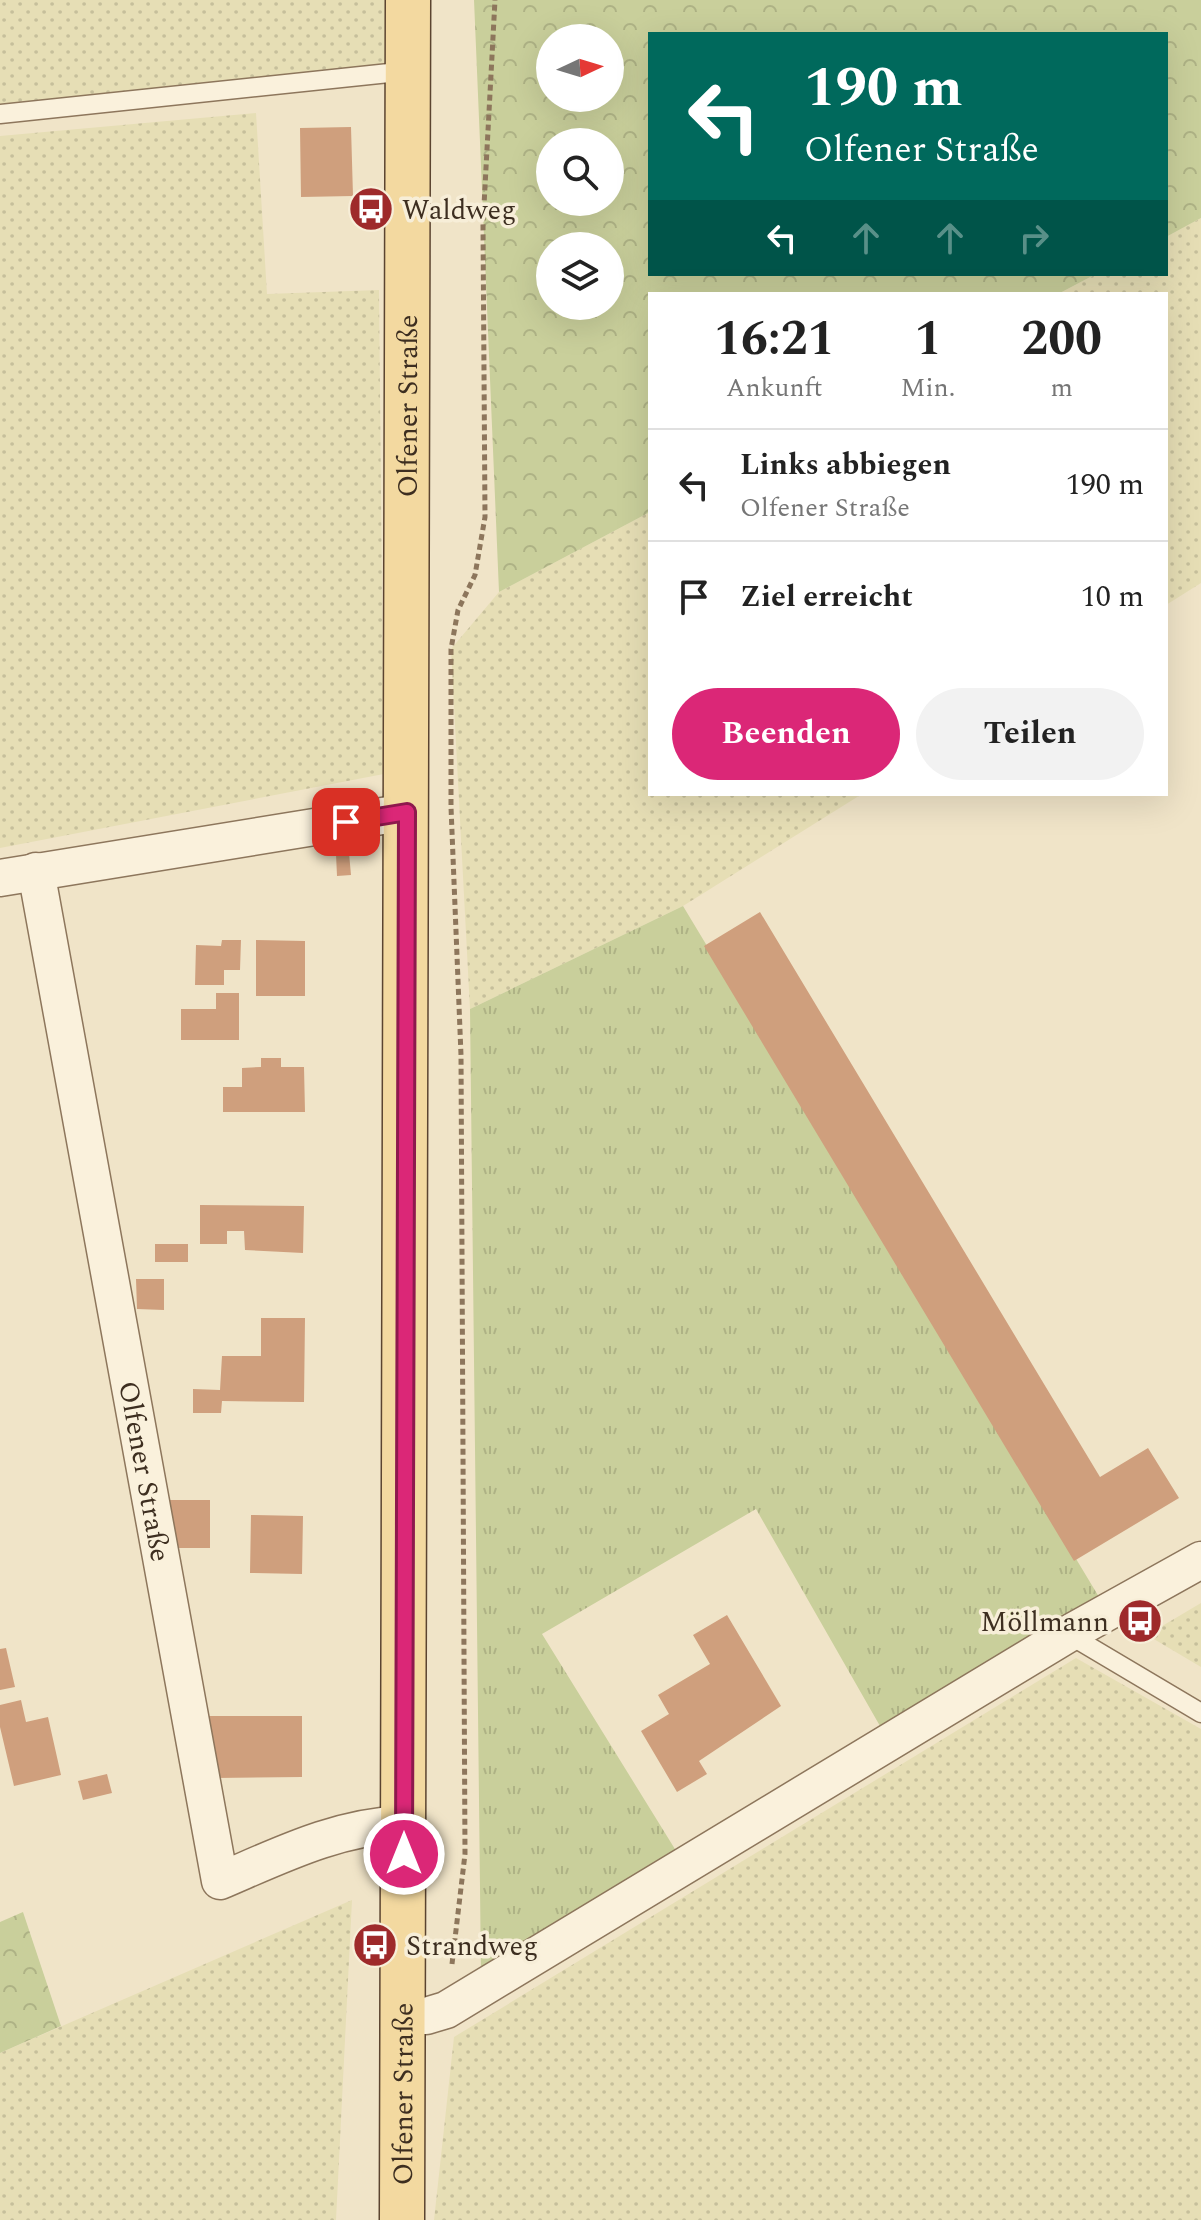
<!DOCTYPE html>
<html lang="de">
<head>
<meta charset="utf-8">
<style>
  :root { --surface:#fff; --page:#f2f2f2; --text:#222; --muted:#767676; --line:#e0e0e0; --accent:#db2777 }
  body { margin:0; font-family:Spectral,serif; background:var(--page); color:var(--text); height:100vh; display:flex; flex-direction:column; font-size:30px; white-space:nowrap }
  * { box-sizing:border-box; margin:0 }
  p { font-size:26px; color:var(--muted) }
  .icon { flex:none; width:44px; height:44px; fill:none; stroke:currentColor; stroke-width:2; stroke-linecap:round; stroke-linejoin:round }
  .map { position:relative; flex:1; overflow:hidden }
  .sheet { position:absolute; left:648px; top:292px; width:520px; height:504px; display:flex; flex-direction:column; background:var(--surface); border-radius:0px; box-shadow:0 8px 32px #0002 }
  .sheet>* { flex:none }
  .guide { position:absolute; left:648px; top:32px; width:520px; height:244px; border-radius:0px; box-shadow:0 8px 32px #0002; background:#00695c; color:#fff; overflow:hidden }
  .needle { width:52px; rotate:86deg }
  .fabs { position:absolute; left:536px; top:24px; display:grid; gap:16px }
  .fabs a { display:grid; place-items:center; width:88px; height:88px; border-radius:50%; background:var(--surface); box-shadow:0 8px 32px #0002; font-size:40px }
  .pin { position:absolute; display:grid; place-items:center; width:68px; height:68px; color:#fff; margin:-34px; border-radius:16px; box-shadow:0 4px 12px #0006 }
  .me { position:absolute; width:88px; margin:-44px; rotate:0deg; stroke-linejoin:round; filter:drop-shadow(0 0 6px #0008) }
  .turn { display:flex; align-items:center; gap:28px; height:168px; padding:0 24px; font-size:36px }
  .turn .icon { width:104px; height:104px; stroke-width:2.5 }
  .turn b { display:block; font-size:56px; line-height:68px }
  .lanes { display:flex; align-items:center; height:76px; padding:0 24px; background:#0003; justify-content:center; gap:40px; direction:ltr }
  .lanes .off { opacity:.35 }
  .eta { display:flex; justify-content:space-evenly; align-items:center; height:136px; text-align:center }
  .eta b { font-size:48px; font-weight:700; line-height:56px }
  .primary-button { display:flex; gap:16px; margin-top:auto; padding:16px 24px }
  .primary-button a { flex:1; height:92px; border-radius:48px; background:var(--accent); color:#fff; font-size:32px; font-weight:700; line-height:92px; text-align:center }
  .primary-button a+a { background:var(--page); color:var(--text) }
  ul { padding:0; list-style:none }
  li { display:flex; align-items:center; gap:24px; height:112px; padding:0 24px; border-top:2px solid var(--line) }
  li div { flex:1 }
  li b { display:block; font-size:30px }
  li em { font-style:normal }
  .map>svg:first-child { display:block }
  .farmland { fill:url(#farmland-dots) }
  .grass { fill:url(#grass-tufts) }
  .forest { fill:url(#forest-crowns); fill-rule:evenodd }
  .building { fill:#cf9f7d }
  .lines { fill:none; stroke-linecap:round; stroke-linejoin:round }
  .service-casing { stroke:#8d765c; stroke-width:21 }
  .minor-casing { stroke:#8d765c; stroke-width:39 }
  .primary-casing { stroke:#5b4430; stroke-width:47 }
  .path { stroke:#8d765c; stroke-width:5; stroke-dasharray:6 4; stroke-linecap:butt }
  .service { stroke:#faf1dc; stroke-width:18 }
  .minor { stroke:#faf1dc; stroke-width:36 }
  .primary { stroke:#f3d9a0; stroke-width:44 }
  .route-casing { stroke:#8e194d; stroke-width:20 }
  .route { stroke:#db2777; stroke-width:14 }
  .labels { text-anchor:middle; stroke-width:7; stroke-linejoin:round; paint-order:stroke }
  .poi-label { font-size:28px; fill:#3d2e20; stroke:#f7eed8; text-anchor:start }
  .street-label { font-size:28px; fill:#3d2e20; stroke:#f7eed8 }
</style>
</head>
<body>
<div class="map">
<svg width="1201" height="2220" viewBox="0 0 1201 2220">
  <defs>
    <pattern id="farmland-dots" width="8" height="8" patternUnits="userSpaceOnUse" patternTransform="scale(2)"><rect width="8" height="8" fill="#e6deb5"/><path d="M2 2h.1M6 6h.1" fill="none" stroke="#c6bf9b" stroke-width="1.8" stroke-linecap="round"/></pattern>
    <pattern id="grass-tufts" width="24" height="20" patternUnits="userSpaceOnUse" patternTransform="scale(2)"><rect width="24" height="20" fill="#c9cf9b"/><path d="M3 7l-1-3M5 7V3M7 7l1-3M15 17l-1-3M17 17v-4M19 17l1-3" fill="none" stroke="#aeb285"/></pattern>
    <pattern id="forest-crowns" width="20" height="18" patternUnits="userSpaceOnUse" patternTransform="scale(2)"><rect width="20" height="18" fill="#c9cf9b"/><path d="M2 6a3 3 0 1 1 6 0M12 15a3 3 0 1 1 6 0" fill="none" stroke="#aeb285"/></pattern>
  </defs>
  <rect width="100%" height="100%" fill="#f0e4c8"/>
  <!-- farmland -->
  <path class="farmland" d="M0 0H407L408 71 0 114Z
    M256 113 267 294 379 290 383 695 389 773 0 848V136Z
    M1201 218V583L1166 605V294H1058L1096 274H1166V237Z
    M650 512V794H862L683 906 470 1009 451 649 499 592Z
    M1201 1603V1667L1147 1635Z
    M1076 1658 1201 1729V2220H434L454 2037Z
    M352 1900 336 2220H0V2053Z"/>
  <!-- grass -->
  <path class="grass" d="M683 906 1099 1597 880 1726 756 1509 542 1634 678 1854 481 1976 470 1009Z"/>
  <!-- forest -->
  <path class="forest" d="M474 0H1201V218L1166 237V34H650V274H1096L1058 294H650V512L499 592ZM550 38H610V98H550ZM550 142H610V202H550ZM550 246H610V306H550Z
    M23 1912 61 2026 0 2053V1922Z"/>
  <!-- building -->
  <path class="building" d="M351 127 353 196 301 197 300 128Z
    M349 853 351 875 337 876 336 854Z
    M760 912 1100 1477 1148 1448 1179 1498 1074 1561 704 946Z
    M222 940H241L240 970H224V985H195L196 945 221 946Z
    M256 940 305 941V996H256Z
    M216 993H239V1040H181V1009H216Z
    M261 1058H281V1067H304L305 1112H223V1087H242V1068L261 1067Z
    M200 1205 304 1206 303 1253 245 1250 244 1231H227V1244H200Z
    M155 1244H188V1262H155Z
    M136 1279H164V1310L137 1309Z
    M261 1318H305L304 1402 222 1401 221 1413H193V1389L220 1390 222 1356H261Z
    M166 1500H210V1548H174Z
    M251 1515 303 1516 302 1574 250 1573Z
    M727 1615 781 1706 699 1761 707 1774 677 1792 641 1731 669 1714 658 1695 710 1664 693 1635Z
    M6 1648 15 1687 0 1690V1649Z
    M21 1700 26 1722 48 1717 61 1775 14 1786 0 1727V1705Z
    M204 1716H302V1777L215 1778Z
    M107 1774 112 1793 83 1800 78 1781Z"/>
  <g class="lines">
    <!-- service casing -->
    <g class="service-casing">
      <path id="service" d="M0 114 408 71
        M1068 1634 1201 1713"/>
    </g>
    <!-- minor casing -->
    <g class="minor-casing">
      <g id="minor">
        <path id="s1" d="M36 871 220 1881C281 1855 336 1827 404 1824"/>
        <path d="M0 878 407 812"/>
        <path d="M405 2016H426L446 2010 1068 1634 1201 1560"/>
      </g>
    </g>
    <!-- primary casing -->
    <g class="primary-casing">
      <g id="primary">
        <path id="s2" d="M402 2220 408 0"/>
      </g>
    </g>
    <!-- path -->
    <path class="path" d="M452 1964 465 1854 461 1055 451 807V649L458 610 475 575 485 517 483 224 495 0"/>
    <!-- service -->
    <use href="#service" class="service"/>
    <!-- minor -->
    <use href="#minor" class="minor"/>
    <!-- primary -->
    <use href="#primary" class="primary"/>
  </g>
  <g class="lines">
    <!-- route casing -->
    <g class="route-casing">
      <path id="route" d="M346 822 407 812 404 1854"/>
    </g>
    <!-- route -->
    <use href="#route" class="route"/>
  </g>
  <!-- icons -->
  <defs>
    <g id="bus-disc" transform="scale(2.3)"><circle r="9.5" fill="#9e2a2b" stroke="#f7eed8"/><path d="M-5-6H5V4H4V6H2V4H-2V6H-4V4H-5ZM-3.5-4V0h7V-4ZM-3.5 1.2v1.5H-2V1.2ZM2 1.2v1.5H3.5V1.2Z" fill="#fff"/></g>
  </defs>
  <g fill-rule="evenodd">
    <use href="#bus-disc" x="371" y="209"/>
    <use href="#bus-disc" x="1140" y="1621"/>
    <use href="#bus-disc" x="375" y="1945"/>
  </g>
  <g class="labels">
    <!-- poi labels -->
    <g class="poi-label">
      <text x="402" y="219">Waldweg</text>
      <text x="1109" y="1631" text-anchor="end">Möllmann</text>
      <text x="406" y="1955">Strandweg</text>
    </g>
    <!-- street labels -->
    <g class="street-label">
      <text dy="10" stroke="none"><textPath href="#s2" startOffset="1814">Olfener Straße</textPath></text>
      <text dy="10" stroke="none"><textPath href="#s1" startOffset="610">Olfener Straße</textPath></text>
      <text dy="10" stroke="none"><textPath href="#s2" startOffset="126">Olfener Straße</textPath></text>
    </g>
  </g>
</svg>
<div class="fabs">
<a><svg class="needle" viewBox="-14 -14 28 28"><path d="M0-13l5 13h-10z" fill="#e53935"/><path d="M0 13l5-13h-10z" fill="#767676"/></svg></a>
<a><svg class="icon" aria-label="search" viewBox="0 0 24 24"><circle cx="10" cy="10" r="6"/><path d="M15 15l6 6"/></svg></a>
<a><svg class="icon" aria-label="layers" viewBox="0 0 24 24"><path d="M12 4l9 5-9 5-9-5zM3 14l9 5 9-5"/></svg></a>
</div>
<div class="pin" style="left:346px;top:822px;background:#d93025"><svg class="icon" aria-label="arrive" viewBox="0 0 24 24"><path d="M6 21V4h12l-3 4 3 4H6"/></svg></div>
<svg class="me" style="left:404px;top:1854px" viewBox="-20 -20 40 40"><circle r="17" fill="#db2777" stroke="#fff" stroke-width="3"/><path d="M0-11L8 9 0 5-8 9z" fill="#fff"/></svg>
<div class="guide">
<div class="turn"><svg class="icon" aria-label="left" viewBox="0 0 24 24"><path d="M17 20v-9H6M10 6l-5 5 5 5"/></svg><div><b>190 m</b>Olfener Straße</div></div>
<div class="lanes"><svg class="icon" aria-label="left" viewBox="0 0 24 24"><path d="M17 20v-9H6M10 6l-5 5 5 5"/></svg><svg class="icon off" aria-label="ahead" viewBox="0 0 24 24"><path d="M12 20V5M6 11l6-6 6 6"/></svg><svg class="icon off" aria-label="ahead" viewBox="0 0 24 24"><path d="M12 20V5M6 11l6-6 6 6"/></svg><svg class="icon off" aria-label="right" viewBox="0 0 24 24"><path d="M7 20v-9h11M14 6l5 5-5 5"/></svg></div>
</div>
<section class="sheet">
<div class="eta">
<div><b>16:21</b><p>Ankunft</p></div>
<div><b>1</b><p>Min.</p></div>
<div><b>200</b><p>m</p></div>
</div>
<ul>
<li><svg class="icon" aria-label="left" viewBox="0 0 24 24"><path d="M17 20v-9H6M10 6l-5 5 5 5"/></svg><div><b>Links abbiegen</b><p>Olfener Straße</p></div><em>190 m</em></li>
<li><svg class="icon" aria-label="arrive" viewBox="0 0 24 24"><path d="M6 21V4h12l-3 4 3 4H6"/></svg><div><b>Ziel erreicht</b></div><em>10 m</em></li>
</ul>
<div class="primary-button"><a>Beenden</a><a>Teilen</a></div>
</section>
</div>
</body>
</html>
